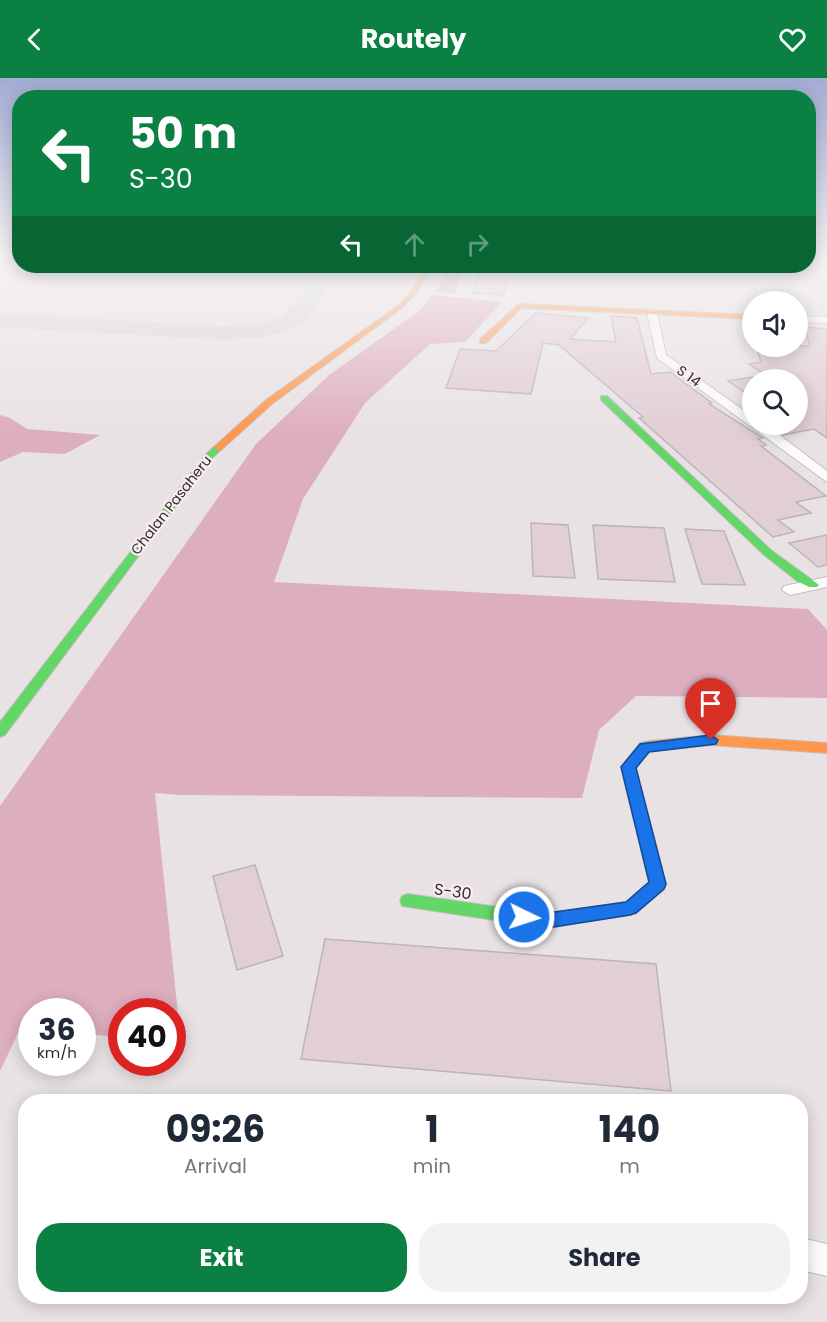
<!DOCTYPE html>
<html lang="en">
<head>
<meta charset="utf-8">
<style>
  :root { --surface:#fff; --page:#f2f2f3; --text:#1f2937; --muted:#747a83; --accent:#0b8043 }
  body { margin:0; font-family:Poppins,sans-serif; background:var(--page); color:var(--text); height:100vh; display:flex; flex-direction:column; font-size:22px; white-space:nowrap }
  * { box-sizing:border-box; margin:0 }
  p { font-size:20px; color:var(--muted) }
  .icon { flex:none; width:33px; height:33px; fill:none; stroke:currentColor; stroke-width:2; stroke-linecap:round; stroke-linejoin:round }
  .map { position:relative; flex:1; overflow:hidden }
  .drawer { position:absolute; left:18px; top:1016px; width:790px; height:210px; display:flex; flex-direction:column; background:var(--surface); border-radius:24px; box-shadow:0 3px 15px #0003 }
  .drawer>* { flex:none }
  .hud { position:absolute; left:12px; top:12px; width:804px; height:183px; border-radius:24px; box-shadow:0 3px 15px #0003; background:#0b8043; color:#fff; overflow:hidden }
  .controls { position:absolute; left:742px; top:213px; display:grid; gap:12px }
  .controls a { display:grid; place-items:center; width:66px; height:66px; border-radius:50%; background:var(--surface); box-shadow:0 3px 15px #0003; font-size:30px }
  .speed { position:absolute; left:18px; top:920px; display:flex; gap:12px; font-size:30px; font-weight:700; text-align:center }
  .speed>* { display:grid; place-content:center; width:78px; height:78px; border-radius:50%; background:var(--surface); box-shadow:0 3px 15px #0003; line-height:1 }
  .speed small { font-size:15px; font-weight:400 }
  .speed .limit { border:9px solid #d22; background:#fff; color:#111 }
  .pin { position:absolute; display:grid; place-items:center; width:51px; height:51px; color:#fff; margin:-62px -26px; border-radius:50% 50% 50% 0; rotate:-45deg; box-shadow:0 0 6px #0007 }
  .pin .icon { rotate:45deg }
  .me { position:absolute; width:66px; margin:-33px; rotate:94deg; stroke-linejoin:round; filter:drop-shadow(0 0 4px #0008) }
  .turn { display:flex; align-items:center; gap:21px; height:126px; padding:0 18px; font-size:27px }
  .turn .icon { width:78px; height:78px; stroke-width:2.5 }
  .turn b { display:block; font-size:42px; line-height:51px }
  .lanes { display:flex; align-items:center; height:57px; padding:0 18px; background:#0003; justify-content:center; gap:30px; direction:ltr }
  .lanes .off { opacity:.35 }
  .eta { display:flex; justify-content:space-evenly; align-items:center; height:102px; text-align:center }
  .eta b { font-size:36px; font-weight:700; line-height:42px }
  .cta { display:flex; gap:12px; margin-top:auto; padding:12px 18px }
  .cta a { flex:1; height:69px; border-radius:24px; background:var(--accent); color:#fff; font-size:24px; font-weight:700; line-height:69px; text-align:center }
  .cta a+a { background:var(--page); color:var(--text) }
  header { display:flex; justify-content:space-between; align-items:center; height:78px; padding:0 18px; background:var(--accent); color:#fff; font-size:27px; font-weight:700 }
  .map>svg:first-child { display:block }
  .forest { fill:#ddaebf }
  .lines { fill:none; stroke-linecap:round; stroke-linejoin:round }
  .taxiway { fill:#dad6d7; fill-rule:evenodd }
  .building { fill:#e2ced5; stroke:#bab5b6; stroke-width:1.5 }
  .street-casing { stroke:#c4bec0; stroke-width:2 }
  .fast-casing { stroke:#c4bec0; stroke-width:2 }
  .slow-casing { stroke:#c4bec0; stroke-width:2 }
  .path { stroke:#c5c3c4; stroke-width:1.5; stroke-dasharray:2 2; stroke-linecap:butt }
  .street { fill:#fcfbfb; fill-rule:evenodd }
  .fast { fill:#63d668; fill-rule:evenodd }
  .slow { fill:#ff974d; fill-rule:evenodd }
  .route { fill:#1a73e8; stroke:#114b97; stroke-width:1.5 }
  .labels { text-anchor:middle; stroke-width:4.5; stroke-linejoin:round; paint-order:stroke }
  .far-street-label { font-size:14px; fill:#322d2f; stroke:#faecf0 }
  .street-label { font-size:16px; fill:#322d2f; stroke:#faecf0 }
</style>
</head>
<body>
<header><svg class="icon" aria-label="back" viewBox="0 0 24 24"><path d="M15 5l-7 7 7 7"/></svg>Routely<svg class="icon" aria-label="heart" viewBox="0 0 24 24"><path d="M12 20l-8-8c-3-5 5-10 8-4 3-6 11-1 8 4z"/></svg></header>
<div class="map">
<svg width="827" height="1244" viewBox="0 0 827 1244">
  <rect width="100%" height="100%" fill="#e9e2e4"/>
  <!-- forest -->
  <path class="forest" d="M447 188H464L455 216 437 214Z
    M433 217 502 224 465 264 430 266 365 325 303 421 274 504 808 531 827 552V620L636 618 599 652 582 720 181 717 155 715 181 965 173 964 172 933H122L121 959 83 956 82 933H32L31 951H20L0 993V728L256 366 329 297 419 233Z
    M0 337 10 340 27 351 100 357 65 376 23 374 0 384Z"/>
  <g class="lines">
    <!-- taxiway -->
    <path class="taxiway" d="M0 179H20V183L0 193Z
      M321 188H343L302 247 266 259 223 262 0 249V235L223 248 263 245 284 237Z"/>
  </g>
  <!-- building -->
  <path class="building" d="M483 188 513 189 503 217 472 215Z
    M536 235 588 240 570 261 616 264 611 238 637 240 651 296 670 294 712 325 709 326 763 360 758 361 766 367 761 368 826 418 796 424 811 435 778 442 794 454 773 459 639 340 643 339 559 267 543 265 531 316 446 310 460 271 496 273Z
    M804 249 827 251V360L814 351 783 357 769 346H798V302H773L749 286 761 284 756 268H810Z
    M753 299V320L728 303Z
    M531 445 568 447 575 500 533 498Z
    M593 447 664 450 675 504 598 501Z
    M685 451 724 453 745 507 702 506Z
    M827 457V487L818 489 789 465Z
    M255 787 283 878 237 892 213 798Z
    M325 861 656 886 671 1013 301 981Z"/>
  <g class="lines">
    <!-- street casing -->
    <g class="street-casing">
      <path id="street" d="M652 231 657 234 666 277 753 339V346H765L827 393V404L657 280 647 234Z
        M798 238 827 239V245L798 244Z
        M827 499V509L790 517 782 512 784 508Z
        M801 1160 827 1166V1198L801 1192Z"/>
    </g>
    <!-- fast casing -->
    <g class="fast-casing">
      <path id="fast" d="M601 318H607L771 472 819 507 817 509H809L797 503 763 476 601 322Z
        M215 368 223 370 210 382 5 657 0 659V644L204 378Z
        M650 663 657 668 655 671 650 673 636 690 666 806 664 811 636 835 630 837 547 850 402 828 400 823 402 818 408 816 547 836 626 824 649 804 621 689 640 665Z"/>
    </g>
    <!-- slow casing -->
    <g class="slow-casing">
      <path id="slow" d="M427 188H433L418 213 403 229 272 326 221 372H215V368L266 322 399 227 413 211Z
        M519 226 753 237V241L521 230 486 265H480V261Z
        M711 657 827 665V675L711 667 650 673 643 668 650 663Z"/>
    </g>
    <!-- path -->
    <path class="path" d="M193 194H218
      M182 195 179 198 187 205H200
      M128 198 157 192
      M158 203H153L165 194"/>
    <!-- street -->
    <use href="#street" class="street"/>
    <!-- fast -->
    <use href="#fast" class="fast"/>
    <!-- slow -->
    <use href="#slow" class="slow"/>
  </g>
  <!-- sky -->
  <linearGradient id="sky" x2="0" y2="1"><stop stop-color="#a2abd3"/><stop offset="0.51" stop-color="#f5f2f3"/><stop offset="1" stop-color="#f5f2f3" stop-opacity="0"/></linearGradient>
  <rect width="827" height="353" fill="url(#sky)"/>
  <!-- route -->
  <path class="route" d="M711 657 718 662 716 666 649 674 636 690 666 806 664 811 636 835 630 837 547 850 518 844 515 839 518 834 524 832 547 835 626 824 649 804 621 689 640 666Z"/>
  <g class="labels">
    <!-- far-street labels -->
    <g class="far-street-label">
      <text transform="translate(689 298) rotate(36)" y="5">S 14</text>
      <text transform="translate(171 427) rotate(-52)" y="5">Chalan Pasaheru</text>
    </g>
    <!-- street labels -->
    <g class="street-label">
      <text transform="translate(453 813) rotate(8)" y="6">S-30</text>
    </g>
  </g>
</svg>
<div class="controls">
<a><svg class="icon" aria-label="sound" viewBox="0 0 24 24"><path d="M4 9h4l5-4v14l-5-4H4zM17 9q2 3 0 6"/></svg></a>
<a><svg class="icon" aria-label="search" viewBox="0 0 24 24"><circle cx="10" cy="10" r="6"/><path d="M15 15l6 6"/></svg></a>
</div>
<div class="speed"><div>36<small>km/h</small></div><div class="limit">40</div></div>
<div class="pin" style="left:711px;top:662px;background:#d93025"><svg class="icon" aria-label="arrive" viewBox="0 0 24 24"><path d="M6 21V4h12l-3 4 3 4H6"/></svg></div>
<svg class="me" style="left:524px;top:839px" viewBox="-20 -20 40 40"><circle r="17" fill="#1a73e8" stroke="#fff" stroke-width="3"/><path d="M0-11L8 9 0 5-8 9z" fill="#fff"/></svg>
<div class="hud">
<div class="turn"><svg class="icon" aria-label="left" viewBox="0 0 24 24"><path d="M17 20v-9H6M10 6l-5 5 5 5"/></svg><div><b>50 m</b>S-30</div></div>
<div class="lanes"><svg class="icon" aria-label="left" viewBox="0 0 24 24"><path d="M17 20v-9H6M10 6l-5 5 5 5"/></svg><svg class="icon off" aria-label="ahead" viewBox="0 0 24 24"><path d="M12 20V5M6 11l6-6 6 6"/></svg><svg class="icon off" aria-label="right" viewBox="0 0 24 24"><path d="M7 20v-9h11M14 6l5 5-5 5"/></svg></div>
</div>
<section class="drawer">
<div class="eta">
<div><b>09:26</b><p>Arrival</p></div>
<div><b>1</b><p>min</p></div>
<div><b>140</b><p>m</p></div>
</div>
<div class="cta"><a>Exit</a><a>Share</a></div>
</section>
</div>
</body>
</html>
